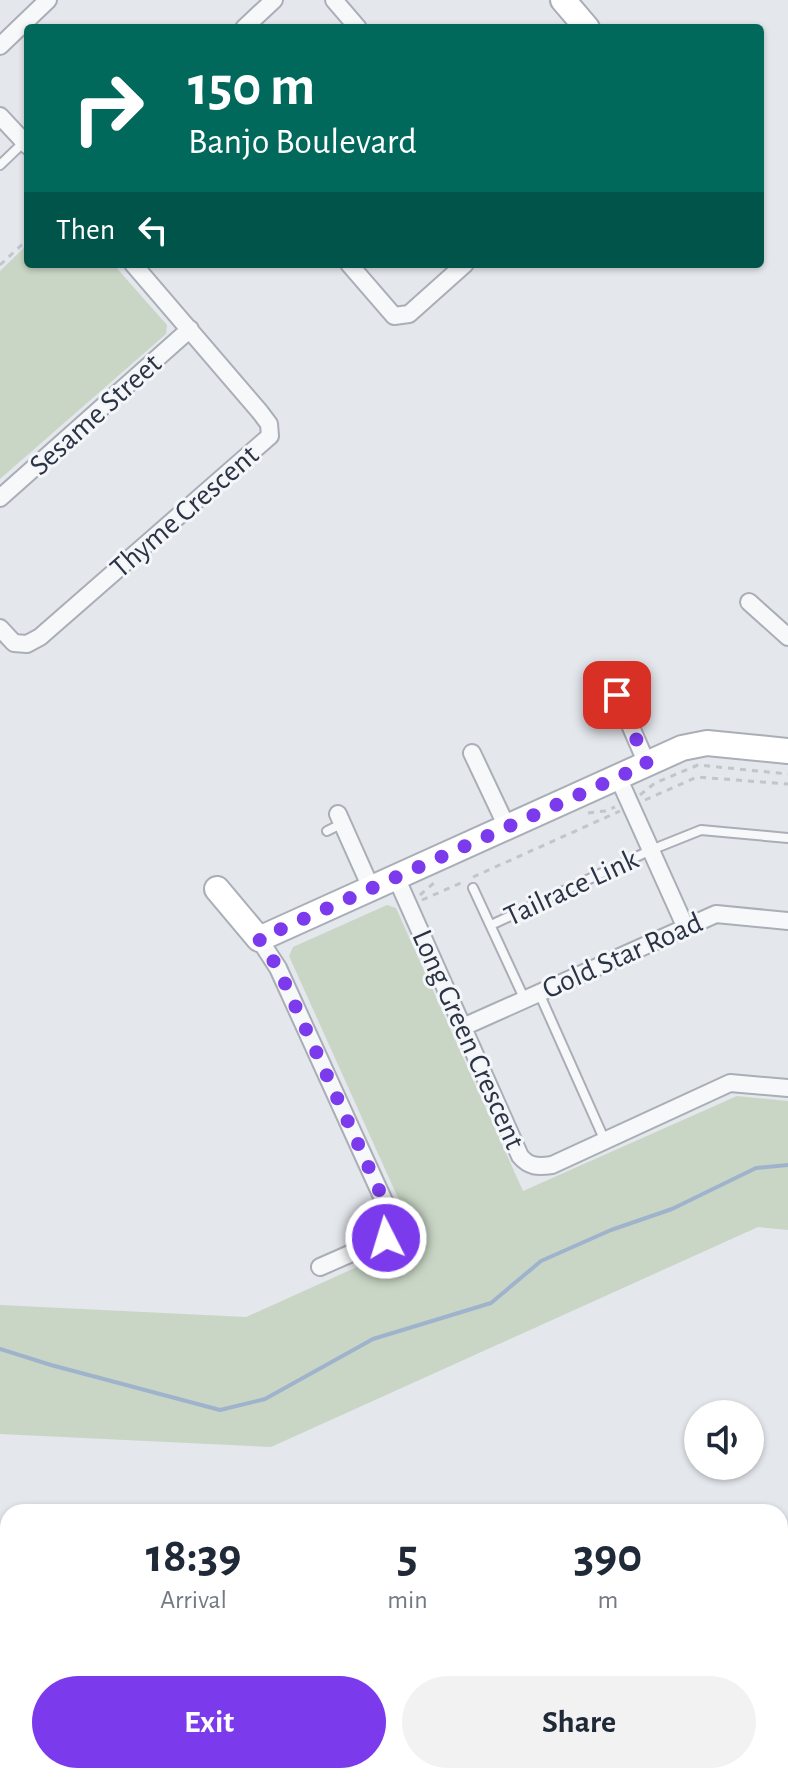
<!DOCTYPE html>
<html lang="en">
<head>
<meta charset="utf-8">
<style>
  :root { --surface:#fff; --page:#f2f2f3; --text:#1f2937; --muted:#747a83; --accent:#7c3aed }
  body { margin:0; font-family:"Alegreya Sans",sans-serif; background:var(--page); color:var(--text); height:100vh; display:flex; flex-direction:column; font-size:30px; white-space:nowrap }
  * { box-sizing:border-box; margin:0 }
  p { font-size:26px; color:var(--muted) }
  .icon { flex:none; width:44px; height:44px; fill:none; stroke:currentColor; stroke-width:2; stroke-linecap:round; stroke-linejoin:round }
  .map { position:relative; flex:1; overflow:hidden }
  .side { position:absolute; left:0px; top:1504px; width:788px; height:280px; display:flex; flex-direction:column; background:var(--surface); border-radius:24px 24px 0 0; box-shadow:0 2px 6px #0004 }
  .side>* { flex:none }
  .banner { position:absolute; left:24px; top:24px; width:740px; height:244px; border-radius:8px; box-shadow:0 2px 6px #0004; background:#00695c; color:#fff; overflow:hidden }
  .controls { position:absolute; left:684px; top:1400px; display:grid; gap:16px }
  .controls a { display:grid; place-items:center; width:80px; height:80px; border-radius:50%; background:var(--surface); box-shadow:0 2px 6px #0004; font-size:40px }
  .pin { position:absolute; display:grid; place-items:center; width:68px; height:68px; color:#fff; margin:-34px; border-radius:16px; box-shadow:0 4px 12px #0006 }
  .me { position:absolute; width:88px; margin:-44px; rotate:355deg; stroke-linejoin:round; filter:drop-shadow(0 0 6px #0008) }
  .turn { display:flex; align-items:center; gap:28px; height:168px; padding:0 32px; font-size:36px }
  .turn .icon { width:104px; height:104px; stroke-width:2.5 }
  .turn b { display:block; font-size:56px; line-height:68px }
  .then { display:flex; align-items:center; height:76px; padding:0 32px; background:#0003; gap:16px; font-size:30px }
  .eta { display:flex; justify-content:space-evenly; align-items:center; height:136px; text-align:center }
  .eta b { font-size:48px; font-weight:600; line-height:56px }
  .action { display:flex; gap:16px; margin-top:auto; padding:16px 32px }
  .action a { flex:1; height:92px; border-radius:48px; background:var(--accent); color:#fff; font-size:32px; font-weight:600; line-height:92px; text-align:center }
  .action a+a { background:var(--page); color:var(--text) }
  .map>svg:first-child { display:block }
  .green { fill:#c9d6c5 }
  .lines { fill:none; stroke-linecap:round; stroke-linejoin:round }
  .stream { stroke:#9fb4cc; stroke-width:4 }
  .lane-casing { stroke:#a9aeb7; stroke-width:12 }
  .street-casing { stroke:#a9aeb7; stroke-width:20 }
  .secondary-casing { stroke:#a9aeb7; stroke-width:28 }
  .path { stroke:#c2c5cb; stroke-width:3; stroke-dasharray:6 6; stroke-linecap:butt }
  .lane { stroke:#f7f8fa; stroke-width:8 }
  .street { stroke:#f7f8fa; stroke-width:16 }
  .secondary { stroke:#fff; stroke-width:24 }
  .route { stroke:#7c3aed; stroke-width:14; stroke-dasharray:0 25.2 }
  .labels { text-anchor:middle; stroke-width:6; stroke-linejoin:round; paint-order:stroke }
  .street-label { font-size:30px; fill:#2b3445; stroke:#f4f6f9 }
</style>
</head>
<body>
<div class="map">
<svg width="788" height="1784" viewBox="0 0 788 1784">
  <rect width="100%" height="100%" fill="#e4e7ec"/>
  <!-- green -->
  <path class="green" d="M28 244V264H113L167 325 166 334 0 479V271Z
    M387 905 396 908 523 1191 737 1096 788 1101V1230L758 1227 271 1447 0 1434V1305L246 1317 417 1240 289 956 293 947Z"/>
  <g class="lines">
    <!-- stream -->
    <path class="stream" d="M0 1349 51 1365 220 1410 265 1399 373 1339 491 1303 541 1261 611 1230 672 1209 756 1168 788 1165"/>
    <!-- lane casing -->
    <g class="lane-casing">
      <path id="lane" d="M0 165 24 142
        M327 831 341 824
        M473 888 524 998
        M491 925 651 850 701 830 788 838
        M539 993 605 1141"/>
    </g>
    <!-- street casing -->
    <g class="street-casing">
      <path id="street" d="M334 0 358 28
        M244 28 274 0
        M0 46 48 0
        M0 116 28 146
        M349 264 394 316 409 314 465 264
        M0 498 190 329
        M749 602 788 637
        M0 628 14 643 27 644 40 637 270 436 269 424 260 412 133 264
        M617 695 647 764
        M472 753 507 827
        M618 777 685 926
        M338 814 371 888
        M396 877 520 1156C529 1167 538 1167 552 1165L730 1083 788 1088
        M259 939 278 968 389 1212 386 1238 320 1267
        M463 1027 716 914 788 921"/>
    </g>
    <!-- secondary casing -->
    <g class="secondary-casing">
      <path id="secondary" d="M563 0 587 28
        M217 889 259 939 682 748 707 743 788 751"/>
    </g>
    <!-- path -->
    <path class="path" d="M0 265 28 239
      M640 795 655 783 698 765 788 774
      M645 800 697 777 788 784
      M588 813 605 811 615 807
      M473 877 620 811
      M420 895 435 882
      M422 900 463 882"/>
    <!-- lane -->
    <use href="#lane" class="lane"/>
    <!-- street -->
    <use href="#street" class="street"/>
    <!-- secondary -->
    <use href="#secondary" class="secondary"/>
  </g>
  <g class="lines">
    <!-- route -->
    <path class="route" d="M386 1238 389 1212 278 968 259 939 647 764 617 695"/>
  </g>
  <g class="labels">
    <!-- street labels -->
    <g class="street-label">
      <text transform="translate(95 414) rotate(-42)" y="10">Sesame Street</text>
      <text transform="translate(184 511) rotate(-41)" y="10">Thyme Crescent</text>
      <text transform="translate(571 887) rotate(-25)" y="10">Tailrace Link</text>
      <text transform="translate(622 955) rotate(-24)" y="10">Gold Star Road</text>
      <text transform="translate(469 1039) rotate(66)" y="10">Long Green Crescent</text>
    </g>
  </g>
</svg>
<div class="controls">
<a><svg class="icon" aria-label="sound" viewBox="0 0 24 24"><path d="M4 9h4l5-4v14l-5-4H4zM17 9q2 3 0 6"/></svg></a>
</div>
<div class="pin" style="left:617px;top:695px;background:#d93025"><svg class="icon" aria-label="arrive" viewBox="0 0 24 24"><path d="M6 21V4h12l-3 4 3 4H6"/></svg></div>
<svg class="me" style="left:386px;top:1238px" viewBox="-20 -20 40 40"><circle r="17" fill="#7c3aed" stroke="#fff" stroke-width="3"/><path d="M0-11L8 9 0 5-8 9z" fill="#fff"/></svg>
<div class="banner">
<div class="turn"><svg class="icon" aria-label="right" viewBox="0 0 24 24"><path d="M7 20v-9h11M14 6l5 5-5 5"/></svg><div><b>150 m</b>Banjo Boulevard</div></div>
<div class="then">Then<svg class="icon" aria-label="left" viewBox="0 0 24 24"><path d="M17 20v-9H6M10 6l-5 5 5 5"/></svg></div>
</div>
<section class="side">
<div class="eta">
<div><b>18:39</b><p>Arrival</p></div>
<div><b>5</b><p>min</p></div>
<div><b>390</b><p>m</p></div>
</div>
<div class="action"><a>Exit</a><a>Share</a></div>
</section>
</div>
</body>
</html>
